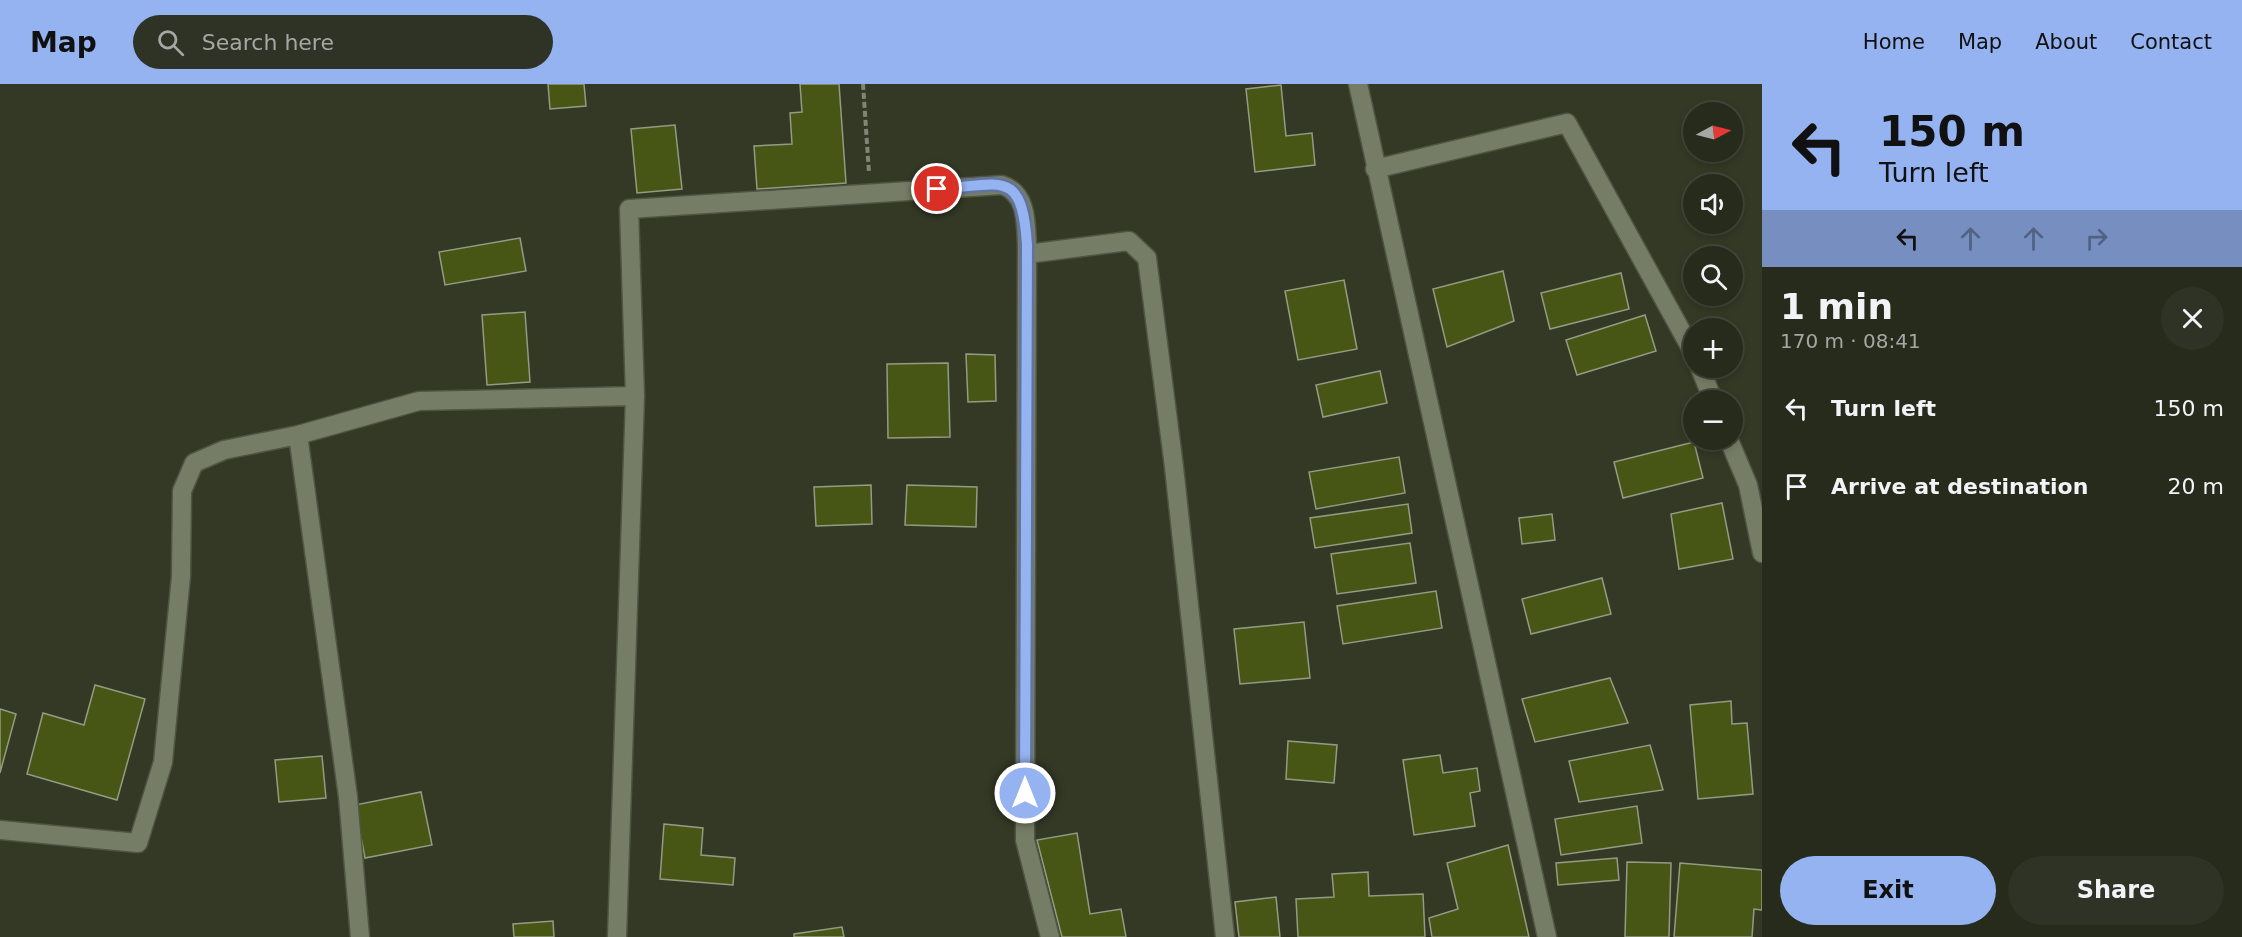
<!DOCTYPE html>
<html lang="en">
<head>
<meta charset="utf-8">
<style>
  :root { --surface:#262b1c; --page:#2e3325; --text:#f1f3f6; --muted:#a4a7a3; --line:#42473b; --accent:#95b2f1 }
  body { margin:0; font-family:"DejaVu Sans",sans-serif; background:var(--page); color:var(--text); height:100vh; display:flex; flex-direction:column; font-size:22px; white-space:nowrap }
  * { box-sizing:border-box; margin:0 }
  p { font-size:20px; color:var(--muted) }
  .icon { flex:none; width:33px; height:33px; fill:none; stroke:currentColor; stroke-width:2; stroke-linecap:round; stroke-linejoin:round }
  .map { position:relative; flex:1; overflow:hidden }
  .drawer { display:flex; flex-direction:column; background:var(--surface); width:480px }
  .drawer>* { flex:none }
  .banner { background:#95b2f1; color:#111; overflow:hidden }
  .needle { width:39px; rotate:83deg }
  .fabs { position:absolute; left:1683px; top:18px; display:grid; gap:12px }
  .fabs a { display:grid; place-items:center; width:60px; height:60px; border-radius:50%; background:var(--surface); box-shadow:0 3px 9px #0003,0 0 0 2px var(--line); font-size:30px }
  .pin { position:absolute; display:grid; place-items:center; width:51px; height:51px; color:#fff; margin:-26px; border:3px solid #fff; border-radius:50%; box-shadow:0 2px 6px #0007 }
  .me { position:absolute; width:66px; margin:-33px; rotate:0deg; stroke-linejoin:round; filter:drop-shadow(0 0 4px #0008) }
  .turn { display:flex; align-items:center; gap:21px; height:126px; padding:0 18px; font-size:27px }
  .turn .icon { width:78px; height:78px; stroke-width:2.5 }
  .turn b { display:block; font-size:42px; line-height:51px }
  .lanes { display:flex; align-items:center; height:57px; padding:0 18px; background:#0003; justify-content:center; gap:30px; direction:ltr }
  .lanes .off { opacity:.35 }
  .round { display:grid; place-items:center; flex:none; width:63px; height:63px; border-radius:32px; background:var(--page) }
  .summary { display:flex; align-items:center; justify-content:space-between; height:102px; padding:0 18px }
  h1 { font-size:36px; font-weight:700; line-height:45px }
  .action { display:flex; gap:12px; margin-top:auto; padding:12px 18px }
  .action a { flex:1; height:69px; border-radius:36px; background:var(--accent); color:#111; font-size:24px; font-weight:700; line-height:69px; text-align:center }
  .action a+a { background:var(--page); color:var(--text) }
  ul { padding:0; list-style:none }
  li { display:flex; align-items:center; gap:18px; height:78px; padding:0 18px }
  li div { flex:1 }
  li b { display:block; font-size:22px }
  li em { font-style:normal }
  header { display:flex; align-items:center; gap:36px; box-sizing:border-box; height:84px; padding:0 30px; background:var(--accent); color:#111 }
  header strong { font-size:28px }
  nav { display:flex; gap:33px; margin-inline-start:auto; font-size:21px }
  .search { width:420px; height:54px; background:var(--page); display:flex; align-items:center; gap:15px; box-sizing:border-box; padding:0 21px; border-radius:33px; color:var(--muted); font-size:22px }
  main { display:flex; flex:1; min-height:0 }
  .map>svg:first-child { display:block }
  .building { fill:#475615; stroke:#949b84; stroke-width:1.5 }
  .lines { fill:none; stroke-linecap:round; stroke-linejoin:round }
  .street-casing { stroke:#4f5443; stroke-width:21 }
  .path { stroke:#808575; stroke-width:4; stroke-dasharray:6 3; stroke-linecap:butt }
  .street { stroke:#767d66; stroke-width:18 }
  .route-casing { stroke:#61749d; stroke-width:15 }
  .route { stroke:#95b2f1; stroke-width:10 }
</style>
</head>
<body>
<header>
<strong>Map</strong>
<div class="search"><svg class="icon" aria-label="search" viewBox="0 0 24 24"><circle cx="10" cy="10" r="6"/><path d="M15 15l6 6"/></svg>Search here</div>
<nav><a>Home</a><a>Map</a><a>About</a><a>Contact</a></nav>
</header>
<main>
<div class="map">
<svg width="1762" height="853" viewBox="0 0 1762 853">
  <rect width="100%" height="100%" fill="#333925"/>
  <!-- building -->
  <path class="building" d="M548 0H584L586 22 550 25Z
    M800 0H839L846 99 757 105 754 62 792 60 790 29 802 28Z
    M1281 1 1286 52 1312 49 1315 81 1255 88 1246 5Z
    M675 41 682 105 637 109 631 45Z
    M520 154 526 187 445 201 439 168Z
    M1503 187 1514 237 1447 263 1433 205Z
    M1621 189 1629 225 1550 245 1541 209Z
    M1344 196 1357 265 1298 276 1285 207Z
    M525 228 530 298 487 301 482 231Z
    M1645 231 1656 267 1577 291 1566 256Z
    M966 270 995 271 996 317 968 318Z
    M948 279 950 353 888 354 887 280Z
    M1380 287 1387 319 1323 333 1316 301Z
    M1694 358 1703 394 1623 414 1614 378Z
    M1399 373 1405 409 1316 425 1309 388Z
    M871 401 872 440 816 442 814 403Z
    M907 401 977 403 976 443 905 441Z
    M1722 419 1733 475 1679 485 1671 430Z
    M1408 420 1412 449 1315 464 1310 434Z
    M1552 430 1555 456 1522 460 1519 434Z
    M1410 459 1416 499 1337 510 1331 470Z
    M1602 494 1611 530 1531 550 1522 515Z
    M1436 507 1442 544 1343 560 1337 522Z
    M1304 538 1310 594 1240 600 1234 545Z
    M1610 594 1628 639 1535 658 1522 615Z
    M95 601 145 615 117 716 27 690 43 629 84 641Z
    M1731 617 1732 640 1747 639 1753 710 1698 715 1690 621Z
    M0 625 16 630 0 689Z
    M1288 657 1337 661 1334 699 1286 695Z
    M1650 661 1663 706 1579 718 1569 677Z
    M1440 671 1443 689 1477 684 1480 707 1470 709 1475 742 1414 751 1403 676Z
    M322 672 326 714 279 718 275 676Z
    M421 708 432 761 365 774 355 721Z
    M1637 722 1642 759 1561 771 1555 735Z
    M664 740 703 744 701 771 735 774 733 801 660 795Z
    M1077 749 1090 830 1121 825 1126 853H1062L1037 756Z
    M1508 761 1529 853H1432L1429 834 1458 825 1447 779Z
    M1617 774 1619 796 1558 801 1556 779Z
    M1627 778 1671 779 1669 853H1625Z
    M1680 779 1762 786V826L1754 825 1752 853H1674Z
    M1368 788 1369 812 1423 810 1425 853H1298L1296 815 1334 813 1332 790Z
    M1276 813 1280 853H1239L1235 818Z
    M553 837 554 853H514L513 840Z
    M842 843 844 853H794V850Z"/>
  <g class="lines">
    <!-- street casing -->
    <g class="street-casing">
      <path id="street" d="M1358 0 1547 853
        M1375 85 1567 39 1694 270
        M1027 170 1129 157 1147 174 1174 383 1225 853
        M1700 284 1713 316
        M298 351 348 713 360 853
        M1729 356 1748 401 1762 469
        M0 746 138 759 163 678 181 492 182 407 194 379 224 366 298 351 419 317 635 312
        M617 853 635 312 629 125 1002 101C1027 109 1026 139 1027 161L1025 756 1050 853"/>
    </g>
    <!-- path -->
    <path class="path" d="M863 0 869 89"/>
    <!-- street -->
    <use href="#street" class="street"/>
  </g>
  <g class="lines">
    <!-- route casing -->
    <g class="route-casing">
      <path id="route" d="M937 105C1001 101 1022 83 1027 161L1025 709"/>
    </g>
    <!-- route -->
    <use href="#route" class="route"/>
  </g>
</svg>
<div class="fabs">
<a><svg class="needle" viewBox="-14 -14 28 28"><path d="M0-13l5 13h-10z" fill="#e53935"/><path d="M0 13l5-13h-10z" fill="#a4a7a3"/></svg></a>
<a><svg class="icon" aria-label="sound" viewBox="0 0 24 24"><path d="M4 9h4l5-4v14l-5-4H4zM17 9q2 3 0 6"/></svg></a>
<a><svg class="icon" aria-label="search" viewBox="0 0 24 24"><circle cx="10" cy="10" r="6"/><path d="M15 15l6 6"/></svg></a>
<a>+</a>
<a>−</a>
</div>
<div class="pin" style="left:937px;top:105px;background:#d93025"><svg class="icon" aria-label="arrive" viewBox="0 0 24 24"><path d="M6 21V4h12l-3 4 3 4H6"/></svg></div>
<svg class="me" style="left:1025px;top:709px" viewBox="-20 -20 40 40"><circle r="17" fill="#95b2f1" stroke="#fff" stroke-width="3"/><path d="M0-11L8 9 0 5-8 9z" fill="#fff"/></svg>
</div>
<section class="drawer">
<div class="banner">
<div class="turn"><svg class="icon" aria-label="left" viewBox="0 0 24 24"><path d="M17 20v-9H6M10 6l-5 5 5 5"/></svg><div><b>150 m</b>Turn left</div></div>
<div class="lanes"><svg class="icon" aria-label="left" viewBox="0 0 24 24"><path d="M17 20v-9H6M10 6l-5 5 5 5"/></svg><svg class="icon off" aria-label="ahead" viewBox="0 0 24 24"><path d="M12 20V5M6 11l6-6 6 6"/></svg><svg class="icon off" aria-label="ahead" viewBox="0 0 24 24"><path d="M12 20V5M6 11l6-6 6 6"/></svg><svg class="icon off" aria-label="right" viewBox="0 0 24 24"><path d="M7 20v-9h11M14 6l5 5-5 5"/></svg></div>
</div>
<div class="summary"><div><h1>1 min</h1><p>170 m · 08:41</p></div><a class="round"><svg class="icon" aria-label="close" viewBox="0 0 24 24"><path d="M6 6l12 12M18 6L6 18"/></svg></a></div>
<ul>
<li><svg class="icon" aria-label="left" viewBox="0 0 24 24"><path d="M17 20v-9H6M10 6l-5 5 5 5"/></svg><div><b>Turn left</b></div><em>150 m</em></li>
<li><svg class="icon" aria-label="arrive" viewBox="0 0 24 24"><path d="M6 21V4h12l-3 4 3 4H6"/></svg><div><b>Arrive at destination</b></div><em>20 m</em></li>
</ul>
<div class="action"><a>Exit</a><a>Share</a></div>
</section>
</main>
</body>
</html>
